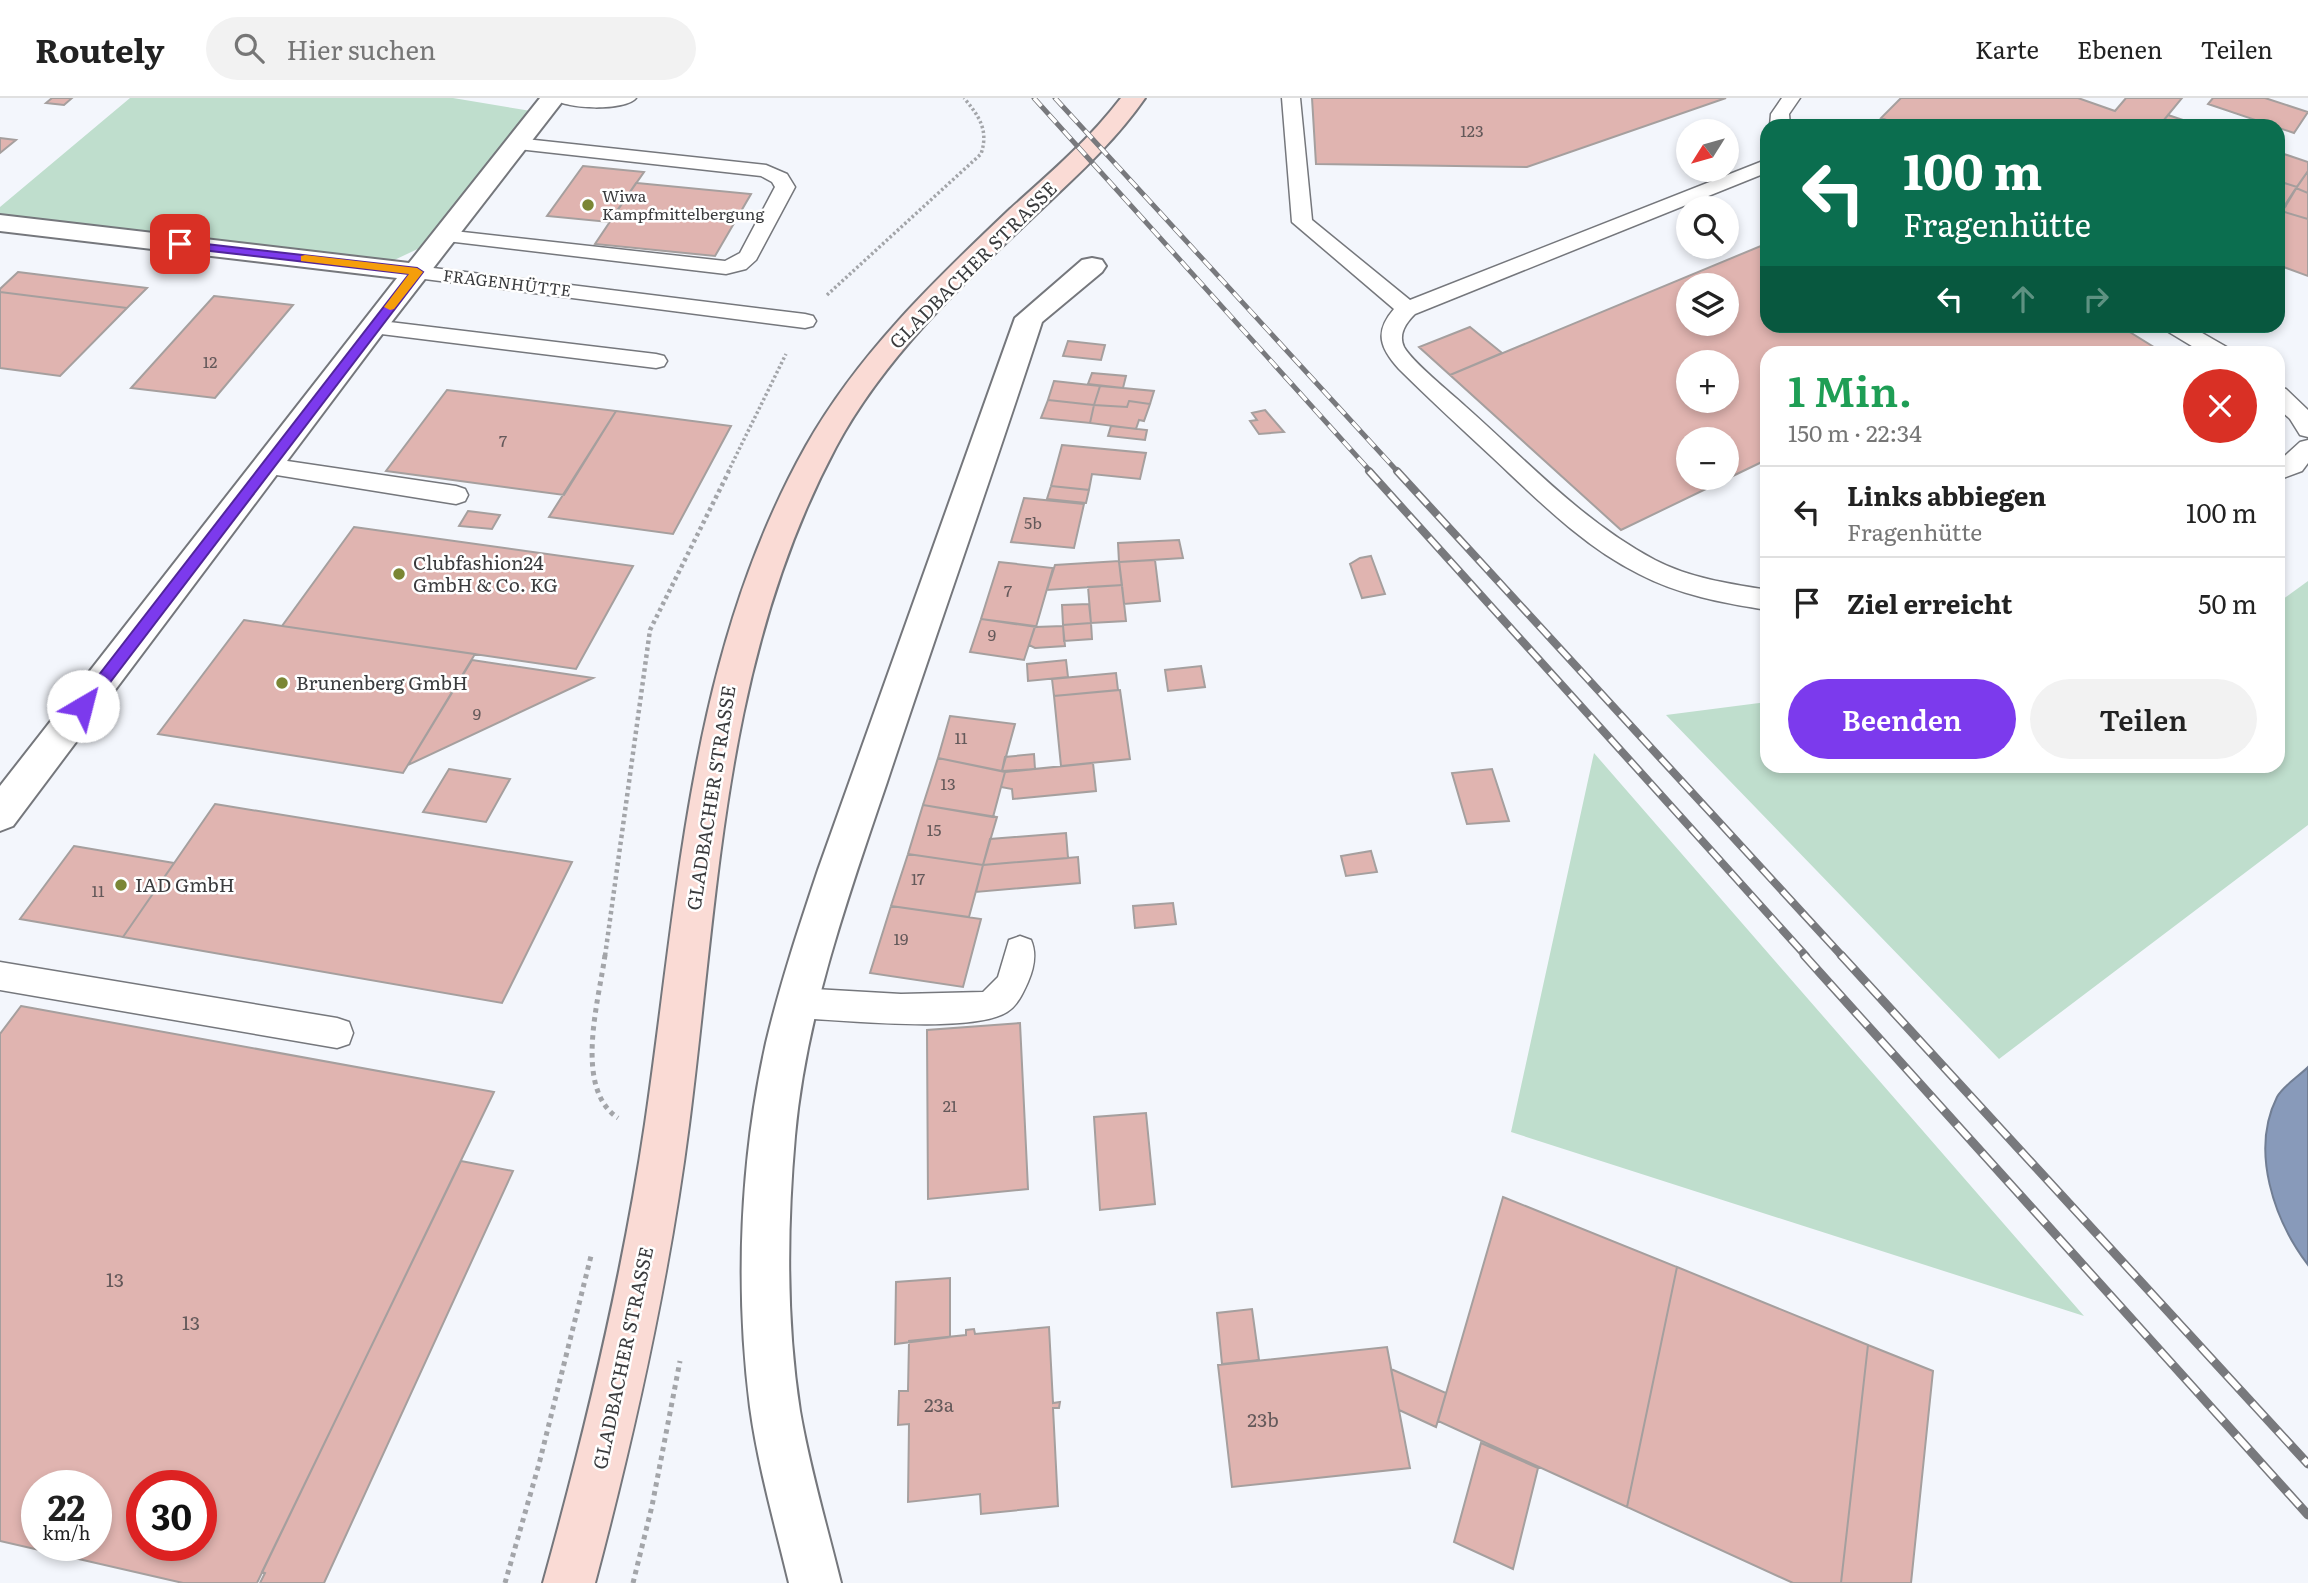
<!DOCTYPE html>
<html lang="de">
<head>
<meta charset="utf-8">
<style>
  :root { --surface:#fff; --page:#f2f2f2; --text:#222; --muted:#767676; --line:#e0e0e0; --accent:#7c3aed }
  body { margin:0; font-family:Literata,serif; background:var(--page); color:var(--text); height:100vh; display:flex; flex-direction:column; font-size:26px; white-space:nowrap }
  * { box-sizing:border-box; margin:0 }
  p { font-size:23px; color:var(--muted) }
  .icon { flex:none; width:38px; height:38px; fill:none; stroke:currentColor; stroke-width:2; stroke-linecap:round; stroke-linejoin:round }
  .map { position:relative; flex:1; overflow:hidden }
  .side { position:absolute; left:1760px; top:248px; width:525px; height:427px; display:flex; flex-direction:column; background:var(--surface); border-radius:21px; box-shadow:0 4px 10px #0003 }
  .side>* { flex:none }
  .guide { position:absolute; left:1760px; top:21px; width:525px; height:214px; border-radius:21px; box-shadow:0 4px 10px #0003; background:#0b6e4f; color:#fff; overflow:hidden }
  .needle { width:46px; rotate:233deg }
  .tools { position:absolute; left:1676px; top:21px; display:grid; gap:14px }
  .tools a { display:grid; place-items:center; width:63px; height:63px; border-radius:50%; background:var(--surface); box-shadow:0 4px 10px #0003; font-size:35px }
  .speed { position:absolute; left:21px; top:1372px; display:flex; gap:14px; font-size:35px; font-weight:700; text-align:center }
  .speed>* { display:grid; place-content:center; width:91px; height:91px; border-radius:50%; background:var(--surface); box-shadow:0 4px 10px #0003; line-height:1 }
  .speed small { font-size:18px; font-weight:400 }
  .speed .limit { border:10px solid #d22; background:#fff; color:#111 }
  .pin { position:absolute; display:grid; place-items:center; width:60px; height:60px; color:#fff; margin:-30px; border-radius:14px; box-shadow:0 4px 10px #0006 }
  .me { position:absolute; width:77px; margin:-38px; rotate:37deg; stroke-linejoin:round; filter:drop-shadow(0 0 5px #0008) }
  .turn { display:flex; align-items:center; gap:24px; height:147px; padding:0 28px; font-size:32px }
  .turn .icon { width:91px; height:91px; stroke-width:2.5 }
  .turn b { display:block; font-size:49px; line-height:60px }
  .lanes { display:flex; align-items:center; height:66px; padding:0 28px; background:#0003; justify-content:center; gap:35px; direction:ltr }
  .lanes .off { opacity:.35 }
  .round { display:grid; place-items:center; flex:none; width:74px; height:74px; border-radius:37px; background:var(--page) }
  .headline { display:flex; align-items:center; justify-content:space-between; height:119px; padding:0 28px }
  h1 { font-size:42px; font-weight:600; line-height:52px; color:#1e9e55 }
  .primary-button { display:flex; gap:14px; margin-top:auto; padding:14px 28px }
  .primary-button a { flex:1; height:80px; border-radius:42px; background:var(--accent); color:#fff; font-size:28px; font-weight:600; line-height:80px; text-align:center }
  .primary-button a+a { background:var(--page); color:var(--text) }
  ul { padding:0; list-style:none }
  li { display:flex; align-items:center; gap:21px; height:91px; padding:0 28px; border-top:2px solid var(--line) }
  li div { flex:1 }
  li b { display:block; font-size:26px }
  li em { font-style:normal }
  header { display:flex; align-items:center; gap:42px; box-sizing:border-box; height:98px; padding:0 35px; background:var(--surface); border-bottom:2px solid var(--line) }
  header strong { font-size:33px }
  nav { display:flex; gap:38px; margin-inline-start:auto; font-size:24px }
  .search { width:490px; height:63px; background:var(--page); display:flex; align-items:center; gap:18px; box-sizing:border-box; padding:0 24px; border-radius:38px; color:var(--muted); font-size:26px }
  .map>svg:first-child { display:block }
  .green { fill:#bfdecd }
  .water { fill:#889aba; stroke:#717e94; stroke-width:2 }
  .building { fill:#e0b4b0; stroke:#a59f9e; stroke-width:2; fill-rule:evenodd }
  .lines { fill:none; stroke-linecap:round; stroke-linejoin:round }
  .lane-casing { stroke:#75777c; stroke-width:3 }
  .street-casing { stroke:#75777c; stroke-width:4 }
  .secondary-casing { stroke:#75777c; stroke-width:4 }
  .path-far2 { stroke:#a3a5a9; stroke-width:3.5; stroke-dasharray:2.5 2.5; stroke-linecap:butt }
  .path-far1 { stroke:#a3a5a9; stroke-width:4.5; stroke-dasharray:3.5 3.5; stroke-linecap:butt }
  .path { stroke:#a3a5a9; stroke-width:5; stroke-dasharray:4.5 4.5; stroke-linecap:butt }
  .lane { fill:#fff; fill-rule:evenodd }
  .street { fill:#fff; fill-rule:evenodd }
  .secondary { fill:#fadbd5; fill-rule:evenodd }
  .rail-far2-casing { stroke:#78797d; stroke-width:5 }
  .rail-far1-casing { stroke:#78797d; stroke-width:8 }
  .rail-casing { stroke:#78797d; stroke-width:9 }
  .rail-far2 { stroke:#fff; stroke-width:3.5; stroke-dasharray:11; stroke-linecap:butt }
  .rail-far1 { stroke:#fff; stroke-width:5; stroke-dasharray:15; stroke-linecap:butt }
  .rail { stroke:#fff; stroke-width:6; stroke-dasharray:19; stroke-linecap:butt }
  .route { fill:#7c3aed; stroke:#51269a; stroke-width:2 }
  .slow { fill:#f59e0b }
  .poi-dot { fill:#7b8634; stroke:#fff; stroke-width:2.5 }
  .labels { text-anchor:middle; stroke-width:5; stroke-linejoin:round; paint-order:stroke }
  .number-label { font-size:16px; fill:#64595a }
  .far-poi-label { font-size:16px; fill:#3a3b3d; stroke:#fff; text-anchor:start }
  .far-street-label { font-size:16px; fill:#3a3b3d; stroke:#fff }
  .street-label { font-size:19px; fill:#3a3b3d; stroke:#fff }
  .poi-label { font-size:19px; fill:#3a3b3d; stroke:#fff; text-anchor:start }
  .near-number-label { font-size:19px; fill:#64595a }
</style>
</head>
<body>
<header>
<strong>Routely</strong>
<div class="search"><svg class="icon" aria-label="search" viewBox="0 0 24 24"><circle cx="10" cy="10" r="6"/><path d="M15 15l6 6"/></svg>Hier suchen</div>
<nav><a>Karte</a><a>Ebenen</a><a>Teilen</a></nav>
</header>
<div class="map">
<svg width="2308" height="1485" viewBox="0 0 2308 1485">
  <rect width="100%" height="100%" fill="#f3f6fc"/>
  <!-- green -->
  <path class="green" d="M130 0H453L531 13 424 148 390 164 0 116V109Z
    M2308 483V727L1999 961 1666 617 1767 604 1768 668H2278L2279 504Z
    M1594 655 2084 1218 1511 1034Z"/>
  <!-- water -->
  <path class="water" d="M2308 969V1167C2274 1122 2250 1053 2277 999 2283 988 2299 978 2308 969Z"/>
  <!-- building -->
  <path class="building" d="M52 0H72L64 7 46 5Z
    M1312 0H1726L1527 69 1316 66Z
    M1901 0H2078L2115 13 2126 0H2182L2159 28H1903L1881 20Z
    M2213 0H2265L2308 14 2294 35 2208 6Z
    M2168 17 2186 23 2182 28H2159Z
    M0 40 16 42 0 55Z
    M2278 54 2308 64V73L2297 89 2278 83Z
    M583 68 644 74 609 124 547 118Z
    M2308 73V95L2296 90Z
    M2278 83 2297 89 2285 109 2278 107Z
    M636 85H637L751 96 715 158 595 146Z
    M2296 90 2308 95V121L2281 113Z
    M2278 107 2285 109 2281 113 2308 121V178L2278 167Z
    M1768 145V228H2120L2165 256H1768V361L1621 432 1450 277ZM1689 187H1727V226H1689ZM1689 264H1727V303H1689ZM1689 341H1727V380H1689Z
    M18 174 147 190 127 210 0 194V191Z
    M0 194 127 210 60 278 0 270Z
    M214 198 293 207 215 300 131 290Z
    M1470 229 1502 255 1450 277 1419 249Z
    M1068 243 1105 247 1101 262 1063 258Z
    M1092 275 1126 278 1123 290 1088 286Z
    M1054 283 1100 288 1094 307 1048 302Z
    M1100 288 1123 290 1154 293 1150 306 1129 303 1127 309 1094 307Z
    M447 292 616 313 564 397 386 373Z
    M1048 302 1094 307 1090 325 1041 320Z
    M1129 303 1150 306 1144 323 1139 322 1136 331 1090 325 1094 307 1127 309Z
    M1265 312 1284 334 1259 336 1250 323 1257 322 1252 315Z
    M616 313 731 328 673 436 549 419Z
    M1111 328 1147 332 1145 342 1108 338Z
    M1062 347 1146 355 1140 381 1092 376 1089 392 1051 388Z
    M1051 388 1089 392 1086 405 1047 401Z
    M1024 400 1084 406 1074 450 1011 444Z
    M468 413 500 417 492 431 459 428Z
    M354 429 633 468 576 571 282 528Z
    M1179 442 1183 460 1119 464 1118 445Z
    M1371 458 1385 496 1362 500 1350 466 1360 460Z
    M1155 462 1160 503 1124 506 1119 464Z
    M1119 463 1122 487 1047 492 1055 467Z
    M999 464 1053 470 1036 529 981 521Z
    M1122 487 1126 523 1091 525 1088 489Z
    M1089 506 1091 525 1063 527 1062 507Z
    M981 521 1035 528 1024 562 970 554Z
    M244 522 282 528 475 556 403 675 158 636Z
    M1091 525 1092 541 1064 543 1063 527Z
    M1063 528 1065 548 1035 550 1029 547 1035 529Z
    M472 562 593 580 408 667Z
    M1066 562 1068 579 1028 583 1027 566Z
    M1201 568 1205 589 1168 593 1165 572Z
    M1116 575 1118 592 1054 598 1052 581Z
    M1120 592 1130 661 1061 668 1054 598Z
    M950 618 1015 626 1002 673 938 660Z
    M1034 656 1035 671 1002 673 1005 659Z
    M938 660 1005 674 993 719 923 707Z
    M1093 665 1096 693 1013 701 1012 691 1001 689 1005 674Z
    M449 671 510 681 486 724 423 714Z
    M1492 671 1509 723 1467 726 1452 675Z
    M215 706 572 764 502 905 123 839Z
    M923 707 997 719 983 767 908 756Z
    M1066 735 1068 760 983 767 990 741Z
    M74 748 174 765 123 839 20 821Z
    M1371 753 1377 774 1346 778 1341 758Z
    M908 756 983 767 969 819 891 808Z
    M1078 759 1080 785 976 794 983 767Z
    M1173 805 1176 826 1135 830 1133 808Z
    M891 808 981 821 963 889 870 875Z
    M21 908 494 994 257 1485H183L0 1443V936ZM37 1388H96V1447H37ZM142 1388H201V1447H142Z
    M1020 925 1028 1091 928 1101 927 932Z
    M1146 1015 1155 1106 1100 1112 1094 1019Z
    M461 1063 513 1073 324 1485H260L265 1475 262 1474Z
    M1503 1099 1677 1169 1627 1409 1438 1323Z
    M1677 1169 1868 1247 1841 1485H1793L1627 1409Z
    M950 1180V1239L895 1246 896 1184Z
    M1252 1211 1259 1262 1222 1266 1217 1215Z
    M1049 1229 1053 1305 1060 1304 1059 1310H1053L1058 1408 981 1416 980 1396 908 1404 909 1326 898 1327 899 1293H908L909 1243 966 1237V1232L974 1231 975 1236Z
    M1868 1247 1933 1273 1911 1485H1841Z
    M1387 1249 1410 1370 1232 1389 1218 1267Z
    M1391 1271 1446 1295 1436 1329 1399 1312Z
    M1481 1345 1538 1370 1513 1471 1454 1444Z"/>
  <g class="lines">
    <!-- lane casing -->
    <g class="lane-casing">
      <path id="lane" d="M554 0H636C626 13 564 12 554 0Z
        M1282 0H1300L1312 122 1410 202 1768 61V74L1415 216C1406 225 1398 236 1404 249 1413 265 1450 294 1465 308 1526 362 1583 424 1655 462 1690 480 1729 486 1768 492V512C1723 505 1679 497 1639 476 1583 448 1538 402 1492 359 1461 330 1429 301 1399 271 1380 250 1374 234 1394 211L1292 124Z
        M1782 0H1800L1789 16 1790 28H1770L1771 16Z
        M516 40 766 67 787 76 795 89 756 162 746 171 726 176 438 142 435 138 438 134 445 132 725 163 740 155 775 89 772 84 761 78 509 50 506 46 509 42Z
        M417 168 805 216 813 218 816 223 813 228 805 230 409 179 406 174 409 169Z
        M373 222 656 256 664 258 667 263 664 268 656 270 365 234 362 229 365 224Z
        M2164 228H2190L2230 251 2233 256H2205L2167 233Z
        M2278 289 2286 291 2308 312V339L2300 337 2290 321 2278 310Z
        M2308 342V365L2302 373 2278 382V364L2300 344Z
        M267 360 456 388 465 391 468 397 465 403 456 406 258 374 255 368 258 362Z
        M1020 838 1031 842C1037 856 1034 870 1028 884 1023 895 1018 907 1007 914 972 936 842 922 797 920L786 915 781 905 786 895 797 890 901 896 983 894 998 879 1009 842Z
        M0 864 337 920 349 924 353 935 349 946 337 950 0 892Z"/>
    </g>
    <!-- street casing -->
    <g class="street-casing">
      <path id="street" d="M540 0H565L383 235 13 728 0 733V688L397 180 0 133V117L409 165Z
        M1092 160 1102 162 1106 168 1102 174 1042 224C992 378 938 530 887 684 848 799 806 916 795 1038 787 1128 786 1223 800 1313 810 1371 827 1428 841 1485H789C775 1427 758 1368 750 1309 735 1190 740 1062 766 945 780 886 799 829 818 772L1015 220 1082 162Z"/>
    </g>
    <!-- secondary casing -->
    <g class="secondary-casing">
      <path id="secondary" d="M1121 0H1145C1113 46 1073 81 1033 119 960 188 884 260 836 349 723 561 719 794 689 1027 669 1182 635 1334 595 1485H543C585 1334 622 1181 645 1026 679 795 689 556 806 348 858 256 934 183 1010 111 1049 76 1089 42 1121 0Z"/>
    </g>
    <!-- path-far2 -->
    <path class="path-far2" d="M827 197 981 56C989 32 979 18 964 0
      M728 374 786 256"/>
    <!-- path-far1 -->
    <path class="path-far1" d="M605 858 650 532 729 373"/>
    <!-- path -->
    <path class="path" d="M605 857C599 902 573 990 618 1020
      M505 1485 539 1366 591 1158
      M633 1485 652 1408 680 1263"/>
    <!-- lane -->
    <use href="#lane" class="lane"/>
    <!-- street -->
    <use href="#street" class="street"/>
    <!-- secondary -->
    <use href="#secondary" class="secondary"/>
    <!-- rail-far2 casing -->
    <g class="rail-far2-casing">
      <path id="rail-far2" d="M1034 0 1371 374
        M1055 0 1398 374"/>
    </g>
    <!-- rail-far1 casing -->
    <g class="rail-far1-casing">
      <path id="rail-far1" d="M1369 373 1806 858
        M1397 373 1842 858"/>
    </g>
    <!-- rail casing -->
    <g class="rail-casing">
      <path id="rail" d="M1804 857 2308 1417
        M1841 857 2308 1366"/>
    </g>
    <!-- rail-far2 -->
    <use href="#rail-far2" class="rail-far2"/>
    <!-- rail-far1 -->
    <use href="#rail-far1" class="rail-far1"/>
    <!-- rail -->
    <use href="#rail" class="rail"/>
  </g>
  <!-- route -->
  <path class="route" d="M180 143 417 170 423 174 89 612H78L76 608 78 604 409 176 176 149V144Z"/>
  <!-- slow -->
  <path class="slow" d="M305 157 417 170 423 174 394 211 390 212 384 209 409 176 301 163V158Z"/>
  <!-- markers -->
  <g class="poi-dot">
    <circle cx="588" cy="107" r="7"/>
    <circle cx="399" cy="476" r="7"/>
    <circle cx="282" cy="585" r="7"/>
    <circle cx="121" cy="787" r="7"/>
  </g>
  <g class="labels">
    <!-- number labels -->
    <g class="number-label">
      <text x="1472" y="39">123</text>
      <text x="210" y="270">12</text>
      <text x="503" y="349">7</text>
      <text x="1033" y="431">5b</text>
      <text x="1008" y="499">7</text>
      <text x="992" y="543">9</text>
      <text x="477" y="622">9</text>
      <text x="961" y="646">11</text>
      <text x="948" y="692">13</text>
      <text x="934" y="738">15</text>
      <text x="918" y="787">17</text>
      <text x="98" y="799">11</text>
      <text x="901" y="847">19</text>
      <text x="950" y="1014">21</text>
    </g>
    <!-- far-poi labels -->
    <g class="far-poi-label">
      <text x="602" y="104">Wiwa<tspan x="602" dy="18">Kampfmittelbergung</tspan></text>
    </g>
    <!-- far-street labels -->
    <g class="far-street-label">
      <text transform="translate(507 185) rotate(7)" y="6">FRAGENHÜTTE</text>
    </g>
    <!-- street labels -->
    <g class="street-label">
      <text transform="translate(973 167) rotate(-45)" y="7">GLADBACHER STRASSE</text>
      <text transform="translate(711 700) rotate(-81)" y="7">GLADBACHER STRASSE</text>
      <text transform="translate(623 1260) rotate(-78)" y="7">GLADBACHER STRASSE</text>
    </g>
    <!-- poi labels -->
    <g class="poi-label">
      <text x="413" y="472">Clubfashion24<tspan x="413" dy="22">GmbH &amp; Co. KG</tspan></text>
      <text x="296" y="592">Brunenberg GmbH</text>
      <text x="135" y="794">IAD GmbH</text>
    </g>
    <!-- near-number labels -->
    <g class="near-number-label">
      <text x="115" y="1189">13</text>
      <text x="191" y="1232">13</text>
      <text x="939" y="1314">23a</text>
      <text x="1263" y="1329">23b</text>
    </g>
  </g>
</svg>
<div class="tools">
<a><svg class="needle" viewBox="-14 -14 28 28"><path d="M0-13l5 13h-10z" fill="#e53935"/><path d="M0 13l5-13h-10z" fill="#767676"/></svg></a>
<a><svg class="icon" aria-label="search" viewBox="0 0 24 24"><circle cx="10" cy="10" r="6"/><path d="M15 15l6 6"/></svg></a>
<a><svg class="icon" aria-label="layers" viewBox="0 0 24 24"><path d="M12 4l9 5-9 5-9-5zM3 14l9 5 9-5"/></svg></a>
<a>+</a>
<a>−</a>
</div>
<div class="speed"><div>22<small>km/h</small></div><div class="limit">30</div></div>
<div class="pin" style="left:180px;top:146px;background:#d93025"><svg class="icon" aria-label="arrive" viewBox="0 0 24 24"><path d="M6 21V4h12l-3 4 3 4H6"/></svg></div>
<svg class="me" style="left:83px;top:608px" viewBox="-20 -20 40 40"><circle r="19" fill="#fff"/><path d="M0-13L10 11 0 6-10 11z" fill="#7c3aed"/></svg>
<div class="guide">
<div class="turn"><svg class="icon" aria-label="left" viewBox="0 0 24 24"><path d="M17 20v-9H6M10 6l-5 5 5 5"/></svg><div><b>100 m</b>Fragenhütte</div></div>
<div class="lanes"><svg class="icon" aria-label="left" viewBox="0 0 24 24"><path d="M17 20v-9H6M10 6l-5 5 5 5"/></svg><svg class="icon off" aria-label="ahead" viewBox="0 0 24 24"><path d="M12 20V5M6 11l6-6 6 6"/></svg><svg class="icon off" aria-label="right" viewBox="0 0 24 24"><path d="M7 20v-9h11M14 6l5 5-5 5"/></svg></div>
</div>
<section class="side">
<div class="headline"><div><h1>1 Min.</h1><p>150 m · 22:34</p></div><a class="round" style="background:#d93025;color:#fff"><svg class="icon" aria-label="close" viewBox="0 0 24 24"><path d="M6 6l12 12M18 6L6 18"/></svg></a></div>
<ul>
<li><svg class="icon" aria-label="left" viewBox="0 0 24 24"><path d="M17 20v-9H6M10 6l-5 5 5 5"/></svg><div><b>Links abbiegen</b><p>Fragenhütte</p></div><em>100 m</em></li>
<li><svg class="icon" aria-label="arrive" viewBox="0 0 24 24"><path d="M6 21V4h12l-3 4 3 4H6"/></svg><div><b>Ziel erreicht</b></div><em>50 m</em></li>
</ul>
<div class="primary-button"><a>Beenden</a><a>Teilen</a></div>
</section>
</div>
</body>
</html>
